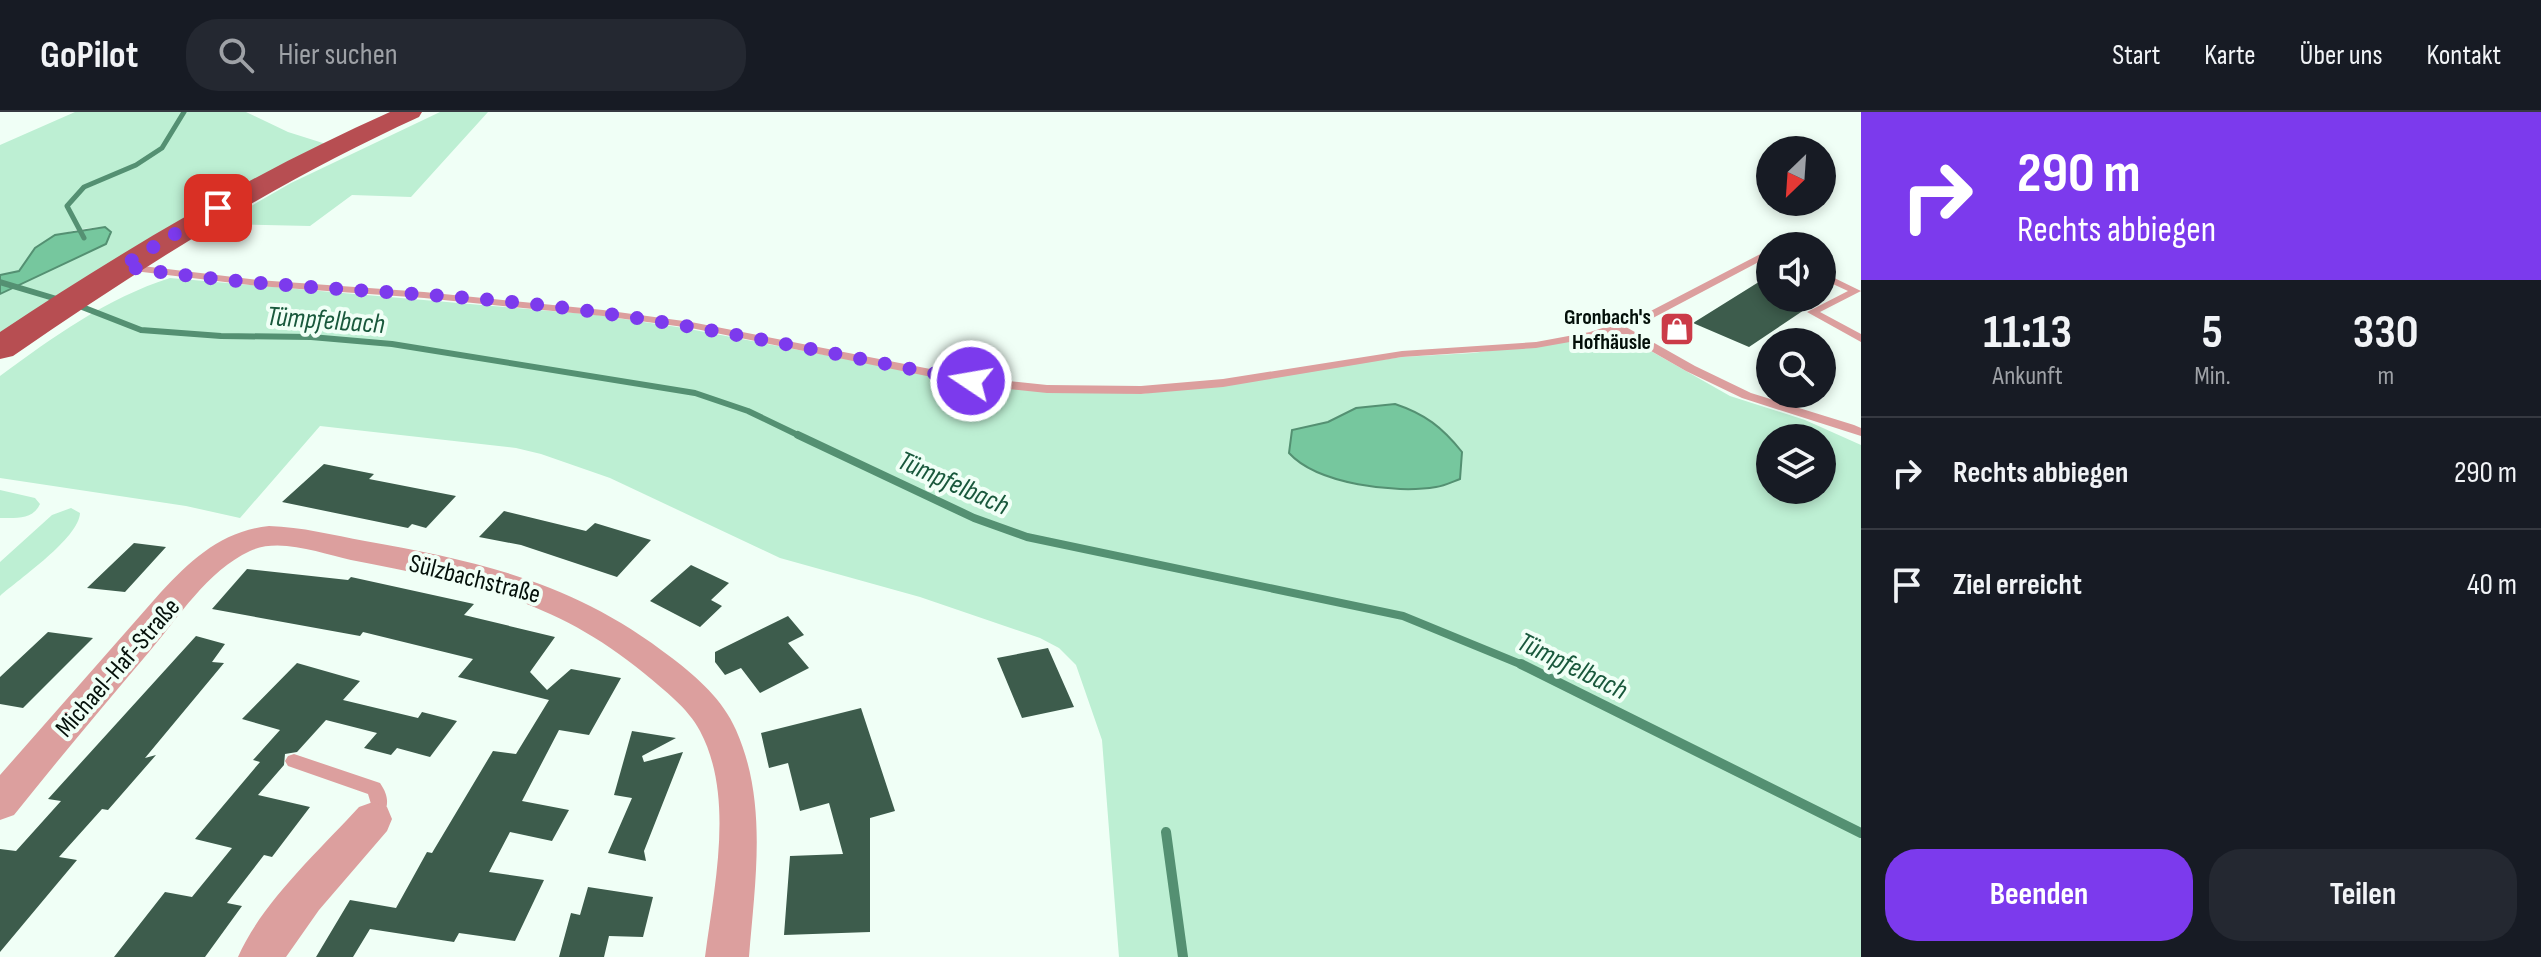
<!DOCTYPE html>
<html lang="de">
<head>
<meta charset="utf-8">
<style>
  :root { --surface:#171b24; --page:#242831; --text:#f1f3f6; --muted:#9ea1a6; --line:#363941; --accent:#7c3aed }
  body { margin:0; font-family:"Sofia Sans Condensed",sans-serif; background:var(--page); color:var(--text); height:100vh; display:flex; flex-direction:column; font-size:30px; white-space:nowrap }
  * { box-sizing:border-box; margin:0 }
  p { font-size:26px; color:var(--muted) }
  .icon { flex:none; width:44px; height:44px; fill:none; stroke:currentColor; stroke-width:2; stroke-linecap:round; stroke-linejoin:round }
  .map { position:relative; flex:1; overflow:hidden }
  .drawer { display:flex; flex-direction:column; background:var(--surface); width:680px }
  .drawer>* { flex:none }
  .top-card { background:#7c3aed; color:#fff; overflow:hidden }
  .needle { width:52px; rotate:205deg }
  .controls { position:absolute; left:1756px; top:24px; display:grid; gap:16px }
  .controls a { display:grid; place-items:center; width:80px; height:80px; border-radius:50%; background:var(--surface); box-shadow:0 4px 12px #0003; font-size:40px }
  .pin { position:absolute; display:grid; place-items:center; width:68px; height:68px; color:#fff; margin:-34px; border-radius:16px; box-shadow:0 4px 12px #0006 }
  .me { position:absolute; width:88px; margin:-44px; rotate:282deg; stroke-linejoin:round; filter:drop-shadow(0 0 6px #0008) }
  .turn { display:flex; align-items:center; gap:28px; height:168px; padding:0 24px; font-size:36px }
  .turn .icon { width:104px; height:104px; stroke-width:2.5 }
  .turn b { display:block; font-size:56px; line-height:68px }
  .eta { display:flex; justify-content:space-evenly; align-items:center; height:136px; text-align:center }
  .eta b { font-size:48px; font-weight:700; line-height:56px }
  .primary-button { display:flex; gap:16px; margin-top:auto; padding:16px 24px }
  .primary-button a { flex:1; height:92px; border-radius:32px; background:var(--accent); color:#fff; font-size:32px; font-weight:700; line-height:92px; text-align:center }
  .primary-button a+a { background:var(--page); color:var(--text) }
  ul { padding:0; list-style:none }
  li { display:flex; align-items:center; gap:24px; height:112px; padding:0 24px; border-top:2px solid var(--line) }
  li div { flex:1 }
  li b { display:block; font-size:30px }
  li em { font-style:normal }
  header { display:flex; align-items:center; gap:48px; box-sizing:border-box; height:112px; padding:0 40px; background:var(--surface); border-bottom:2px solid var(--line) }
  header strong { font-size:38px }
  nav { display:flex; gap:44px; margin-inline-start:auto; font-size:28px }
  .search { width:560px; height:72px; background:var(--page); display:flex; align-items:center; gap:20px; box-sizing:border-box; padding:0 28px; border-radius:32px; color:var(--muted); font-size:30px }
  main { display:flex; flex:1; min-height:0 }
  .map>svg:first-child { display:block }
  .green { fill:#bdefd3; fill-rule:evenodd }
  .water { fill:#76c79e; stroke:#549072; stroke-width:2 }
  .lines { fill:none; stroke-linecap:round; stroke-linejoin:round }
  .stream-far3 { stroke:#549072; stroke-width:5 }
  .stream-far2 { stroke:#549072; stroke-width:6 }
  .stream-far1 { stroke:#549072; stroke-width:8 }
  .stream { stroke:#549072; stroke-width:10 }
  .building { fill:#3d5c4c }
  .service { fill:#dc9f9e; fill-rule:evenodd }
  .minor { fill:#dc9f9e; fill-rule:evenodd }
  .primary { fill:#b74e52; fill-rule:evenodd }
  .route { stroke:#7c3aed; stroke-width:14; stroke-dasharray:0 25.2 }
  .labels { text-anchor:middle; stroke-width:8; stroke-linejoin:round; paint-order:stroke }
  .far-poi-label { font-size:22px; font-weight:bold; fill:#04100a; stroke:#f0fff6; text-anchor:end }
  .street-label { font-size:26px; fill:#04100a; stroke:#f0fff6 }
  .water-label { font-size:28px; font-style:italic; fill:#19583c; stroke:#f0fff6 }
</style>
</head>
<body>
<header>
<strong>GoPilot</strong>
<div class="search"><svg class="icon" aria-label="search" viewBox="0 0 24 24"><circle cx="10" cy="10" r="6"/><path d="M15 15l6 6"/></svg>Hier suchen</div>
<nav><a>Start</a><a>Karte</a><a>Über uns</a><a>Kontakt</a></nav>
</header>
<main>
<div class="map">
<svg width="1861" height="845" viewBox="0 0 1861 845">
  <rect width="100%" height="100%" fill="#f0fff6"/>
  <!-- green -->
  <path class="green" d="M75 0H246L288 20 326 32 0 221V182L106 132 111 123 105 115C56 118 50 125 19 159L0 163V33Z
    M440 0H488L411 85 352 83 310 114 220 112 291 71Z
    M170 166 597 203 684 216 972 271 1141 282 1402 245 1473 241 1619 221 1730 284 1805 308 1861 333V845H1119L1102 628 1076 553 1059 536 1040 526 920 485 780 446 610 366 541 342 516 336 320 314 240 406 186 394 0 366V264C53 225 107 186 170 166ZM1356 296 1437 375H1377L1328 365 1292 318 1328 310ZM1770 326H1822V378H1770Z
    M0 378 35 386 40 392C33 408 15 406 0 406Z
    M71 396 80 401C79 426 19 467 0 484V450L52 403Z"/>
  <!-- water -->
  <path class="water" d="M105 115 111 120 106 132 0 182V163L19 159 35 136 55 123Z
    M1395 292C1425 302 1442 315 1462 340L1460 367C1452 370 1444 374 1436 375 1396 382 1317 372 1289 341L1292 318 1328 310 1356 296Z"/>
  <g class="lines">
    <!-- stream-far3 -->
    <path class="stream-far3" d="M84 126 67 94 84 75 136 53 162 36 184 0"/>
    <!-- stream-far2 -->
    <path class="stream-far2" d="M0 170 60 188
      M77 193 141 218 221 224 311 225 392 232 695 281 748 299 802 325"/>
    <!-- stream-far1 -->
    <path class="stream-far1" d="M798 323 974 406 1027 425 1403 504 1525 554"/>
    <!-- stream -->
    <path class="stream" d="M1521 552 1861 721
      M1166 720 1183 845"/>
  </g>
  <!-- building -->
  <path class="building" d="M1770 163V186H1822L1749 235 1693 211Z
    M324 352 374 362 369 367 456 384 426 416 412 412 408 416 282 390Z
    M504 399 586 419 595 411 651 428 617 465 521 433 479 425Z
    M134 431 166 435 125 480 87 476Z
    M691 453 729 471 711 488 722 494 700 515 650 489Z
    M247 457 348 468 351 465 474 492 464 503 555 525 530 560 547 578 571 557 621 566 589 623 559 618 522 689 569 698 552 729 510 720 489 760 544 768 515 829 459 821 454 830 370 817 353 845H316L350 788 396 796 427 740 432 741 493 639 516 642 549 588 458 565 473 547 363 520 360 524 212 497Z
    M788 504 804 523 788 531 809 556 760 581 741 556 725 563 715 550V540Z
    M48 520 93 526 23 596 0 592V565Z
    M196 524 225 532 212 550 224 551 145 646 156 643 108 698 102 697 59 745 77 748 0 840V737L16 739 61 689 48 687Z
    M1048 536 1074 595 1022 606 997 546Z
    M297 551 360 569 343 588 418 606 422 600 457 609 430 645 397 636 391 643 364 636 377 621 326 608 297 640 285 642 284 653 258 683 310 695 272 745 264 743 227 791 242 794 205 845H114L165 780 192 785 232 736 195 727 260 650 253 648 280 618 242 607Z
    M861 596 895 699 870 706V820L784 823 790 744 843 742 829 691 800 699 788 651 769 656 761 621Z
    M632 619 676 626 642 644 644 650 683 640 644 739 646 749 608 741 632 686 614 683Z
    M588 775 653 785 643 825 609 824 604 845H559L571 801 580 803Z"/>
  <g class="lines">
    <!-- service -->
    <path class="service" d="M1770 137V144L1651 207 1626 215 1695 254 1751 281 1854 313 1861 316V324L1742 286 1686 259 1616 219 1592 226 1536 236 1402 245 1223 275 1141 282 1047 281 971 273 691 216 603 204 424 186 258 174 126 158 121 155 126 152 258 168 424 180 603 198 691 210 971 265 1047 273 1141 274 1223 267 1402 239 1536 230 1590 220 1643 203Z
      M1822 160 1861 179 1820 200 1861 222V230L1807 200 1848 179 1822 167Z
      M294 642 380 671C391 687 388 696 379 713L373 715 367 713 364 707 371 692 368 682 288 654 285 649 288 644Z"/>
    <!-- minor -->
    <path class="minor" d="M269 414C302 415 333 423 365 429 483 450 576 471 672 546 698 566 723 588 736 618 768 690 755 769 749 845H705C714 775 735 685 700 619 688 596 664 578 645 562 552 485 467 471 351 448 322 442 280 425 250 439 207 459 179 505 149 540 103 594 58 648 14 703L0 708V663L161 480C192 447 222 419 269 414Z
      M373 690 387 695 392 707 387 719 319 798 286 845H238C262 790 319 739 359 695Z"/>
    <!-- primary -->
    <path class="primary" d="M390 0H422L419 5C275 71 143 154 13 244L0 247V220C125 137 253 61 390 0Z"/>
  </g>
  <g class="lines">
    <!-- route -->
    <path class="route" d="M218 96 122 154C263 178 407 177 549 194 691 211 831 241 971 269"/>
  </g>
  <!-- icons -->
  <defs>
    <g id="shop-square" transform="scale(1.8)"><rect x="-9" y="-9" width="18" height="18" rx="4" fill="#cb3b48" stroke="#f0fff6"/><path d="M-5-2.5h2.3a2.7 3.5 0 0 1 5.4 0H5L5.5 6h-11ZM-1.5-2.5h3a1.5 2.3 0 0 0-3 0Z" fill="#fff"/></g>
  </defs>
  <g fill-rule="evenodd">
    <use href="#shop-square" x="1677" y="217"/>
  </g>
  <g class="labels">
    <!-- far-poi labels -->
    <g class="far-poi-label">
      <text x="1651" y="212">Gronbach's<tspan x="1651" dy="25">Hofhäusle</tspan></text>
    </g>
    <!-- street labels -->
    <g class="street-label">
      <text transform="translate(475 466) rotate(14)" y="9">Sülzbachstraße</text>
      <text transform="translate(117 555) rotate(-49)" y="9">Michael-Haf-Straße</text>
    </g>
    <!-- water labels -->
    <g class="water-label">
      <text transform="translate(326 207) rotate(4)" y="10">Tümpfelbach</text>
      <text transform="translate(954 370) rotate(24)" y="10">Tümpfelbach</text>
      <text transform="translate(1573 553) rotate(26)" y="10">Tümpfelbach</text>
    </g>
  </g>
</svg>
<div class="controls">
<a><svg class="needle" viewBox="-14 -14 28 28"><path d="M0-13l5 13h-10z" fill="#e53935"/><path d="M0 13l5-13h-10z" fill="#9ea1a6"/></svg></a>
<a><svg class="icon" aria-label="sound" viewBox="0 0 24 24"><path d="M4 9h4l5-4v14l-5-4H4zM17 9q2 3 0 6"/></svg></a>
<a><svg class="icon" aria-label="search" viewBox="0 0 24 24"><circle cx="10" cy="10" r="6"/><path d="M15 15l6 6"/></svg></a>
<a><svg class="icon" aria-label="layers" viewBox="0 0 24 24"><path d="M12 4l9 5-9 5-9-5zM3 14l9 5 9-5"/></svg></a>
</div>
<div class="pin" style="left:218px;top:96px;background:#d93025"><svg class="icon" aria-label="arrive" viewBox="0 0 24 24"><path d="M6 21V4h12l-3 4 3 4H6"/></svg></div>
<svg class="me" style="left:971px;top:269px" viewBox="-20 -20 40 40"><circle r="17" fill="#7c3aed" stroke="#fff" stroke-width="3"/><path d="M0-11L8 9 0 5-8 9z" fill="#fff"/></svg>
</div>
<section class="drawer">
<div class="top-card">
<div class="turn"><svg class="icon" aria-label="right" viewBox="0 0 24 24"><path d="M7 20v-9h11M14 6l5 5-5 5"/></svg><div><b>290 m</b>Rechts abbiegen</div></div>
</div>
<div class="eta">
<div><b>11:13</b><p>Ankunft</p></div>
<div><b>5</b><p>Min.</p></div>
<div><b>330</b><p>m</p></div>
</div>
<ul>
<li><svg class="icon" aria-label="right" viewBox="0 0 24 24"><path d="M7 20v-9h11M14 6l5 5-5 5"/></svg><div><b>Rechts abbiegen</b></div><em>290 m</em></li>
<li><svg class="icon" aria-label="arrive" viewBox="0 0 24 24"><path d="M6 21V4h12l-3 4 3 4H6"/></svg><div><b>Ziel erreicht</b></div><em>40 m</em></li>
</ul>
<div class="primary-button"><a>Beenden</a><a>Teilen</a></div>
</section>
</main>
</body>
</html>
